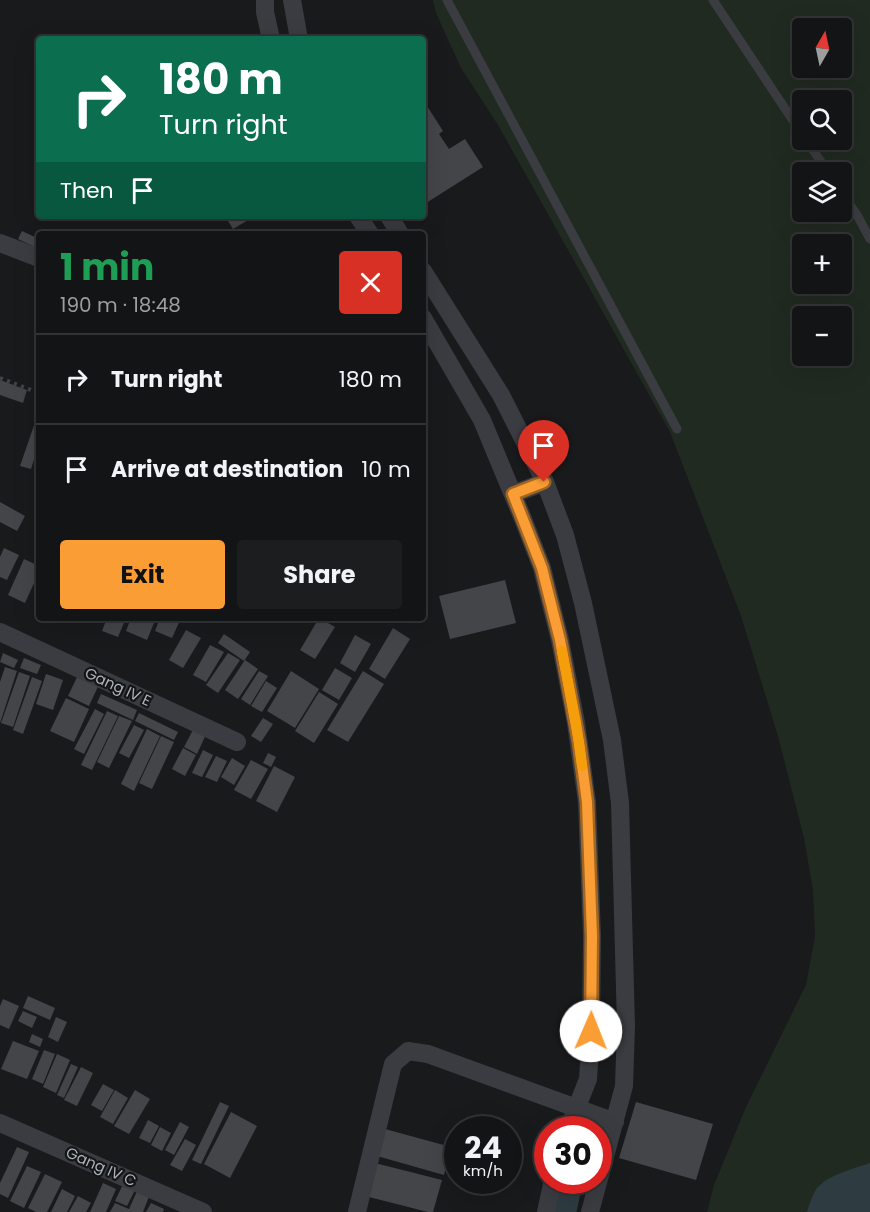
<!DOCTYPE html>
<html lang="en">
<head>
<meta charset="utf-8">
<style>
  :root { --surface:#131415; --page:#1c1d1e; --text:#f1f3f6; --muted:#9d9ea0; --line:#323334; --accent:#fa9d34 }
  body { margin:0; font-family:Poppins,sans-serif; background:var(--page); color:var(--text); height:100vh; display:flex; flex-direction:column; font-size:22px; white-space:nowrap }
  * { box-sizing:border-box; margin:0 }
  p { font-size:20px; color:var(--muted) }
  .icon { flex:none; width:33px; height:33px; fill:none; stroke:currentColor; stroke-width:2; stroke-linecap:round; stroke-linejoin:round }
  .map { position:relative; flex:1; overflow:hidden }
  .sheet { position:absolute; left:36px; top:231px; width:390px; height:390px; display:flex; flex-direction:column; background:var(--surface); border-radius:6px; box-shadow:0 6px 24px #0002,0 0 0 2px var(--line) }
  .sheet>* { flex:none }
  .banner { position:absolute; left:36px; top:36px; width:390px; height:183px; border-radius:6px; box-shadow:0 6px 24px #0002,0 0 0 2px var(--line); background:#0b6e4f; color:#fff; overflow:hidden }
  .needle { width:39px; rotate:9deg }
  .tools { position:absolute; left:792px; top:18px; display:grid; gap:12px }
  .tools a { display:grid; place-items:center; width:60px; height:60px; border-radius:6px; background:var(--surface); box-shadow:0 6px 24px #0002,0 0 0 2px var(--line); font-size:30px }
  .speed { position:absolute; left:444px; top:1116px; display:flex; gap:12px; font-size:30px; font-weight:700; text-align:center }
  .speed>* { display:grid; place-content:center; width:78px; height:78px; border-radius:50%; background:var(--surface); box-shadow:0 6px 24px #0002,0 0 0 2px var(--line); line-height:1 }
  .speed small { font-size:15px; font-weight:400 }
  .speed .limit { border:9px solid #d22; background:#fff; color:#111 }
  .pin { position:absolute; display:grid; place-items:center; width:51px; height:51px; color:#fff; margin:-62px -26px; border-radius:50% 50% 50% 0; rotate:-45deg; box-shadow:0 0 6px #0007 }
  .pin .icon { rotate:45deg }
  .me { position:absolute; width:66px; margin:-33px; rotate:1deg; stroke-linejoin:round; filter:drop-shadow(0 0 4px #0008) }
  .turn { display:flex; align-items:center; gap:21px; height:126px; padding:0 24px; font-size:27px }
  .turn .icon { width:78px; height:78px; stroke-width:2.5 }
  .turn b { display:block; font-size:42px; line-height:51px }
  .then { display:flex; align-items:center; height:57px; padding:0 24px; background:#0003; gap:12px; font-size:22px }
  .round { display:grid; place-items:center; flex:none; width:63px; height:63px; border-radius:6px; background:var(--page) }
  .overview { display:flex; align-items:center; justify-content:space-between; height:102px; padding:0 24px }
  h1 { font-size:36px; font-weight:700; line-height:45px; color:#1e9e55 }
  .button { display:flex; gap:12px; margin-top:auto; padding:12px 24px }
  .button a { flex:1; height:69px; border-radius:6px; background:var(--accent); color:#111; font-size:24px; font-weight:700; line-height:69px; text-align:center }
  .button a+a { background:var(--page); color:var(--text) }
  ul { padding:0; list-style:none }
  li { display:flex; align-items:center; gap:18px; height:90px; padding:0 24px; border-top:2px solid var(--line) }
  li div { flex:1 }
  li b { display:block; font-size:22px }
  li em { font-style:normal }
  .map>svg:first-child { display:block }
  .green { fill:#212a21; fill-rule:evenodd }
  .water { fill:#2e3b41 }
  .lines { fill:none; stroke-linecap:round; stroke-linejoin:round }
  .river { stroke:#2e3b41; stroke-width:36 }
  .building { fill:#434549 }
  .path { stroke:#404348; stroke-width:4; stroke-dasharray:3 4.5; stroke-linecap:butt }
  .lane { stroke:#3a3c41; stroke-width:9 }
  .street { stroke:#3a3c41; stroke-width:18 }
  .route-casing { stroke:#a26622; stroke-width:15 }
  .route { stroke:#fa9d34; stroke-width:10 }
  .slow { stroke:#f59e0b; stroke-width:10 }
  .labels { text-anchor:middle; stroke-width:4.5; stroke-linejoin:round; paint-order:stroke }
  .street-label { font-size:15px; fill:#abb3bc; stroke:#141517 }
</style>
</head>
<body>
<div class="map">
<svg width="870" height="1212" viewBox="0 0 870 1212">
  <rect width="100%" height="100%" fill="#191a1c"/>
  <!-- green -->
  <path class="green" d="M433 0H870V1212H707L714 1185 746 1107 806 985 815 936 813 890 804 838 778 736 741 616 670 432 498 125 461 68 436 13ZM802 28H842V68H802ZM802 100H842V140H802ZM802 172H842V212H802ZM802 244H842V284H802ZM802 316H842V356H802Z"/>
  <!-- water -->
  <path class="water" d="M870 1163V1212H807C809 1206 811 1199 814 1193 822 1176 853 1169 870 1163Z"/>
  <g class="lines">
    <!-- river -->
    <path class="river" d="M558 1212 565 1180"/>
  </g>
  <!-- building -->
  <path class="building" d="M427 106 443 131 439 134 449 149 465 139 483 167 423 205V109Z
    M225 216H255L233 229Z
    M22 231 39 239V249L18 239Z
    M0 380 27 390 23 403 0 395Z
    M39 411V444L31 469 20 466Z
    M0 502 25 516 17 531 0 522Z
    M4 548 19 555 7 580 0 577V557Z
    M24 559 39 566V572L25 603 8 595Z
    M505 580 516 623 450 639 439 596Z
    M107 618H126L118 637 102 631Z
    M131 618H156L147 640 126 631Z
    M160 618H181L172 638 155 631Z
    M319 618 335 627 315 659 300 650Z
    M393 628 410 639 385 679 369 669Z
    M186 630 201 638 183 668 169 660Z
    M224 634 250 652 244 661 218 643Z
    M355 635 371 644 355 672 340 663Z
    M210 645 224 652 206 682 193 675Z
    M3 653 18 660 14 668 0 662Z
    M228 653 240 660 218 693 206 685Z
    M24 658 41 665 37 674 20 668Z
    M245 660 258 669 238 699 225 690Z
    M5 667 17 671 0 723V682Z
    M335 668 352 678 339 700 322 690Z
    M80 671 101 680 89 706 68 696Z
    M259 671 268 676 250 705 241 699Z
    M291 671 319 689 295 728 267 711Z
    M363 671 384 684 348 742 327 730Z
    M19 672 30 676 13 727 1 723Z
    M46 674 63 680 53 710 36 704Z
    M32 677 42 681 23 734 13 730Z
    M266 681 277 688 262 712 251 706Z
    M319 692 338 704 314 743 295 731Z
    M101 694 137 710 133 720 97 703Z
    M66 698 89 709 74 742 50 731Z
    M95 709 104 714 84 754 74 749Z
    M107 711 118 716 92 770 81 765Z
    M139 713 178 732 174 740 135 721Z
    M119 716 132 721 109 768 97 762Z
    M263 718 273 724 261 742 251 736Z
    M196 724 208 730 197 754 184 747Z
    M134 725 144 730 129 758 119 753Z
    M147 729 160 736 134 791 121 784Z
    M161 736 174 742 152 789 139 783Z
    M183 748 196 755 185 776 172 769Z
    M203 750 213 755 202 777 192 773Z
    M268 753 276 757 271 767 263 763Z
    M216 756 227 761 217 782 205 777Z
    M232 758 245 766 234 785 221 777Z
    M251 760 268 769 251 799 234 790Z
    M274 766 295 777 277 812 256 801Z
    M28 996 55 1008 50 1020 23 1008Z
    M3 999 19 1006 9 1029 0 1025V1006Z
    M23 1011 37 1017 32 1028 18 1021Z
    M56 1017 67 1022 58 1042 48 1037Z
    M32 1034 43 1039 40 1047 29 1042Z
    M13 1041 39 1051 27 1079 1 1069Z
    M44 1050 55 1054 43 1084 32 1079Z
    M57 1054 70 1060 56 1093 43 1087Z
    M71 1064 78 1067 64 1098 57 1095Z
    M81 1067 93 1073 77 1106 64 1100Z
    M103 1084 114 1090 102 1111 91 1105Z
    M115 1090 128 1098 113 1124 100 1117Z
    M135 1090 150 1099 129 1134 114 1126Z
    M220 1102 229 1106 201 1164 192 1160Z
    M636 1102 713 1124 696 1180 619 1158Z
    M231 1112 257 1126 230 1178 204 1164Z
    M148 1120 159 1126 150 1143 139 1138Z
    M180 1122 189 1127 174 1155 165 1150Z
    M160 1127 171 1133 162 1151 151 1145Z
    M385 1129 451 1147 444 1175 377 1156Z
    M185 1139 196 1145 182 1171 170 1165Z
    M17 1147 29 1152 8 1198 0 1194V1183Z
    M375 1163 442 1180 433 1212H428L365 1196Z
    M27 1166 41 1172 24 1208 10 1201Z
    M45 1174 62 1182 47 1212H36L28 1208Z
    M125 1180 137 1186 127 1206 115 1201Z
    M103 1183 116 1189 106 1212H90Z
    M62 1189 75 1196 67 1212H51Z
    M138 1189 150 1194 143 1212H110L115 1203 129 1209Z
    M78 1196 91 1203 86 1212H69Z
    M151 1203 164 1209 163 1212H146Z"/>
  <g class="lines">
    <!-- path -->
    <path class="path" d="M0 378 39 393"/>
    <!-- lane -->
    <path class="lane" d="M447 0 677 429
      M713 0 802 134
      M806 140 828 172
      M842 193 857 215 870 239"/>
    <!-- street -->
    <path class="street" d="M265 0V12L271 39
      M292 0 299 39
      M358 216 370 234
      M389 216 400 234
      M0 243 39 258
      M423 271 501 395 545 482 565 535 583 603 612 740 620 803 626 1026 624 1086 590 1212
      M423 318 482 420 523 519 542 568 560 640 576 723 587 802 592 936 591 1031 588 1079 568 1130
      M513 494 545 482
      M0 632 237 742
      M0 1123 203 1212
      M357 1212 393 1064 408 1051 428 1054 615 1122
      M546 1212 553 1180"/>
  </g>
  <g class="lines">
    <!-- route casing -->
    <g class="route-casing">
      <path id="route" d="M544 482 513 494 542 568 560 640 579 742 587 802 592 936 591 1031"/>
    </g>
    <!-- route -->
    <use href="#route" class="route"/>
    <!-- slow -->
    <path class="slow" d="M562 651 576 723 582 766"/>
  </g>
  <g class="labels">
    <!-- street labels -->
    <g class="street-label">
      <text transform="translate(118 687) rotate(25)" y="5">Gang IV E</text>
      <text transform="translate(101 1167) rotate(24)" y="5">Gang IV C</text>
    </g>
  </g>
</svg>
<div class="tools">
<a><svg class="needle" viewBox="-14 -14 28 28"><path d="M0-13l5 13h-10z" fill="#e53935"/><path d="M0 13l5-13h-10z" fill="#9d9ea0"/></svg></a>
<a><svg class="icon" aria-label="search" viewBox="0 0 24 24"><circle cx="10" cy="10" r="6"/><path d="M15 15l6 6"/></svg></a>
<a><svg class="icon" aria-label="layers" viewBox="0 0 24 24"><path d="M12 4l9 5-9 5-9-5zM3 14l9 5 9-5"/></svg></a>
<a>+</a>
<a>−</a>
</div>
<div class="speed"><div>24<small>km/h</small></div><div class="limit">30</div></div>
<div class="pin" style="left:544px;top:482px;background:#d93025"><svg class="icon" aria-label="arrive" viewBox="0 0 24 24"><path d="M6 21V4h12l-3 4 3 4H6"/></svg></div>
<svg class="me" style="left:591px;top:1031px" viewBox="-20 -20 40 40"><circle r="19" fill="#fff"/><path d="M0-13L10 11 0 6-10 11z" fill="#fa9d34"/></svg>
<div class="banner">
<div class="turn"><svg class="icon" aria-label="right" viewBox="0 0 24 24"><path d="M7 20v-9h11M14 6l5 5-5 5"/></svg><div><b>180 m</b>Turn right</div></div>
<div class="then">Then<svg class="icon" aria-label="arrive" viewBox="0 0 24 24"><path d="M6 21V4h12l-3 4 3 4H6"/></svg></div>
</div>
<section class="sheet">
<div class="overview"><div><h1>1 min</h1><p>190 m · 18:48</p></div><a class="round" style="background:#d93025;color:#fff"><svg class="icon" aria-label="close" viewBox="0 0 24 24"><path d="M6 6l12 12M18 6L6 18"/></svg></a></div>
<ul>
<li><svg class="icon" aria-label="right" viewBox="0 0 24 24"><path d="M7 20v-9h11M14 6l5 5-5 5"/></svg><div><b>Turn right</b></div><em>180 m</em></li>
<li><svg class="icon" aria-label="arrive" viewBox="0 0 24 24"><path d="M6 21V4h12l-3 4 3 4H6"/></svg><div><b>Arrive at destination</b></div><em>10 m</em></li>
</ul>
<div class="button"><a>Exit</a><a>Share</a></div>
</section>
</div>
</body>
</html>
